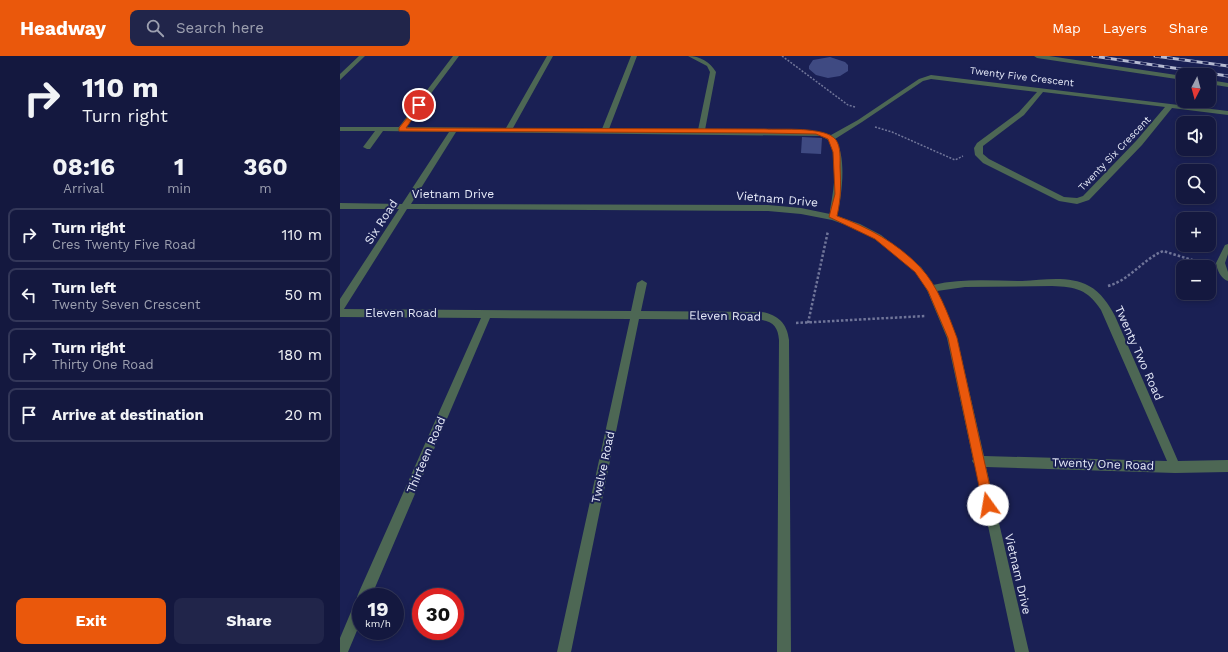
<!DOCTYPE html>
<html lang="en">
<head>
<meta charset="utf-8">
<style>
  :root { --surface:#14183f; --page:#21254a; --text:#f1f3f6; --muted:#9da0b0; --line:#333759; --accent:#ea580c }
  body { margin:0; font-family:"Work Sans",sans-serif; background:var(--page); color:var(--text); height:100vh; display:flex; flex-direction:column; font-size:15px; white-space:nowrap }
  * { box-sizing:border-box; margin:0 }
  p { font-size:13px; color:var(--muted) }
  .icon { flex:none; width:22px; height:22px; fill:none; stroke:currentColor; stroke-width:2; stroke-linecap:round; stroke-linejoin:round }
  .map { position:relative; flex:1; overflow:hidden }
  .sheet { display:flex; flex-direction:column; background:var(--surface); width:340px }
  .sheet>* { flex:none }
  .guide { background:#14183f; color:var(--text); overflow:hidden }
  .needle { width:26px; rotate:186deg }
  .controls { position:absolute; left:836px; top:12px; display:grid; gap:8px }
  .controls a { display:grid; place-items:center; width:40px; height:40px; border-radius:8px; background:var(--surface); box-shadow:0 2px 6px #0003,0 0 0 1px var(--line); font-size:20px }
  .speed { position:absolute; left:12px; top:532px; display:flex; gap:8px; font-size:20px; font-weight:700; text-align:center }
  .speed>* { display:grid; place-content:center; width:52px; height:52px; border-radius:50%; background:var(--surface); box-shadow:0 2px 6px #0003,0 0 0 1px var(--line); line-height:1 }
  .speed small { font-size:10px; font-weight:400 }
  .speed .limit { border:6px solid #d22; background:#fff; color:#111 }
  .pin { position:absolute; display:grid; place-items:center; width:34px; height:34px; color:#fff; margin:-17px; border:2px solid #fff; border-radius:50%; box-shadow:0 1px 4px #0007 }
  .me { position:absolute; width:44px; margin:-22px; rotate:347deg; stroke-linejoin:round; filter:drop-shadow(0 0 3px #0008) }
  .turn { display:flex; align-items:center; gap:14px; height:84px; padding:0 16px; font-size:18px }
  .turn .icon { width:52px; height:52px; stroke-width:2.5 }
  .turn b { display:block; font-size:28px; line-height:34px }
  .eta { display:flex; justify-content:space-evenly; align-items:center; height:68px; text-align:center }
  .eta b { font-size:24px; font-weight:700; line-height:28px }
  .primary-button { display:flex; gap:8px; margin-top:auto; padding:8px 16px }
  .primary-button a { flex:1; height:46px; border-radius:8px; background:var(--accent); color:#fff; font-size:16px; font-weight:700; line-height:46px; text-align:center }
  .primary-button a+a { background:var(--page); color:var(--text) }
  ul { padding:0; list-style:none }
  li { display:flex; align-items:center; gap:12px; height:54px; margin:0 8px 6px; padding:0 8px; border:2px solid var(--line); border-radius:8px }
  li div { flex:1 }
  li b { display:block; font-size:15px }
  li em { font-style:normal }
  header { display:flex; align-items:center; gap:24px; box-sizing:border-box; height:56px; padding:0 20px; background:var(--accent); color:#fff }
  header strong { font-size:19px }
  nav { display:flex; gap:22px; margin-inline-start:auto; font-size:14px }
  .search { width:280px; height:36px; background:var(--page); display:flex; align-items:center; gap:10px; box-sizing:border-box; padding:0 14px; border-radius:8px; color:var(--muted); font-size:15px }
  main { display:flex; flex:1; min-height:0 }
  .map>svg:first-child { display:block }
  .building { fill:#3f4a82 }
  .lines { fill:none; stroke-linecap:round; stroke-linejoin:round }
  .path-far1 { stroke:#707599; stroke-width:1.5; stroke-dasharray:2 1.5; stroke-linecap:butt }
  .path { stroke:#707599; stroke-width:2.5; stroke-dasharray:2.5 2; stroke-linecap:butt }
  .minor { fill:#4d6754; fill-rule:evenodd }
  .rail-casing { stroke:#b5bad1; stroke-width:3 }
  .rail { stroke:#1a2054; stroke-width:2; stroke-dasharray:6; stroke-linecap:butt }
  .route { fill:#ea580c; stroke:#983908 }
  .labels { text-anchor:middle; stroke-width:4; stroke-linejoin:round; paint-order:stroke }
  .far-street-label { font-size:10px; fill:#e7ebf9; stroke:#1a2054 }
  .street-label { font-size:12px; fill:#e7ebf9; stroke:#1a2054 }
</style>
</head>
<body>
<header>
<strong>Headway</strong>
<div class="search"><svg class="icon" aria-label="search" viewBox="0 0 24 24"><circle cx="10" cy="10" r="6"/><path d="M15 15l6 6"/></svg>Search here</div>
<nav><a>Map</a><a>Layers</a><a>Share</a></nav>
</header>
<main>
<section class="sheet">
<div class="guide">
<div class="turn"><svg class="icon" aria-label="right" viewBox="0 0 24 24"><path d="M7 20v-9h11M14 6l5 5-5 5"/></svg><div><b>110 m</b>Turn right</div></div>
</div>
<div class="eta">
<div><b>08:16</b><p>Arrival</p></div>
<div><b>1</b><p>min</p></div>
<div><b>360</b><p>m</p></div>
</div>
<ul>
<li><svg class="icon" aria-label="right" viewBox="0 0 24 24"><path d="M7 20v-9h11M14 6l5 5-5 5"/></svg><div><b>Turn right</b><p>Cres Twenty Five Road</p></div><em>110 m</em></li>
<li><svg class="icon" aria-label="left" viewBox="0 0 24 24"><path d="M17 20v-9H6M10 6l-5 5 5 5"/></svg><div><b>Turn left</b><p>Twenty Seven Crescent</p></div><em>50 m</em></li>
<li><svg class="icon" aria-label="right" viewBox="0 0 24 24"><path d="M7 20v-9h11M14 6l5 5-5 5"/></svg><div><b>Turn right</b><p>Thirty One Road</p></div><em>180 m</em></li>
<li><svg class="icon" aria-label="arrive" viewBox="0 0 24 24"><path d="M6 21V4h12l-3 4 3 4H6"/></svg><div><b>Arrive at destination</b></div><em>20 m</em></li>
</ul>
<div class="primary-button"><a>Exit</a><a>Share</a></div>
</section>
<div class="map">
<svg width="888" height="596" viewBox="0 0 888 596">
  <rect width="100%" height="100%" fill="#1a2054"/>
  <!-- building -->
  <path class="building" d="M490 1 505 6 508 9V15L500 20 488 22 476 19 469 13V10L473 4Z
    M462 81 482 82 481 98 461 97Z"/>
  <g class="lines">
    <!-- path-far1 -->
    <path class="path-far1" d="M442 0 508 49 515 51
      M535 71 552 76 615 104 623 100"/>
    <!-- path -->
    <path class="path" d="M768 230C790 224 802 204 823 195L865 208
      M456 267 585 260
      M468 267 488 175"/>
    <!-- minor -->
    <path class="minor" d="M19 0H25L0 24V18Z
      M113 0H119L66 71 166 72 207 0H213L173 72 262 73 291 0H297L269 73 358 74 370 16 367 10 348 0C360 0 370 6 376 16L365 74 476 75 491 79 518 64 579 23 591 19 888 55V59L832 52 802 89 749 144 737 148 719 145 643 107 635 99 634 92 637 87 679 56 697 36 591 23 583 25 522 66 495 83C507 100 502 139 497 160L520 168 541 179 581 211 593 229C623 222 652 225 682 225 704 224 729 219 749 230 761 236 769 249 775 260L838 405 888 404V416L835 417 646 411 689 596H675L635 409 632 405 633 403 607 282 587 234 575 215 535 183 514 172 492 164 461 158 428 155 67 153 4 253 291 255 297 227 302 224 307 227 301 255 422 256C438 259 447 267 449 284L451 596H437L439 284C438 272 434 266 422 264L299 263 231 596H217L290 263 150 262 31 541H21V565L8 596H0V582L16 544 18 543 17 541 19 536 141 262 0 261V243L59 153H0V147L62 148 109 76 43 75 30 93H27L23 91 35 75H0V71H59ZM703 36 825 51 796 85 743 140 737 142 724 141 649 103 643 98V90L684 59ZM116 76 481 80 490 85C498 106 494 132 490 154V158L461 152 428 149 71 148ZM712 230C736 231 747 233 761 254L827 405 644 400 617 282 597 235 625 231Z
      M694 0H709L843 20V24L697 2Z
      M869 24 888 27V31L869 28Z
      M888 188V198L885 207 888 216V225C881 223 877 214 876 207L885 189Z"/>
    <!-- rail casing -->
    <g class="rail-casing">
      <path id="rail" d="M753 0 888 20
        M815 0 888 10"/>
    </g>
    <!-- rail -->
    <use href="#rail" class="rail"/>
  </g>
  <!-- route -->
  <path class="route" d="M79 47 82 49 66 72 424 73C441 74 486 70 496 84 501 91 500 103 500 111 501 130 501 142 497 160 528 171 557 187 580 211 598 230 608 258 617 282L654 449 652 453 648 454 645 453 643 449 608 282 588 235 575 216 535 183 489 161 495 138 493 96 488 83 476 78 424 77 59 75V72Z"/>
  <g class="labels">
    <!-- far-street labels -->
    <g class="far-street-label">
      <text transform="translate(682 20) rotate(7)" y="4">Twenty Five Crescent</text>
      <text transform="translate(774 97) rotate(-46)" y="4">Twenty Six Crescent</text>
    </g>
    <!-- street labels -->
    <g class="street-label">
      <text x="113" y="142">Vietnam Drive</text>
      <text transform="translate(437 143) rotate(5)" y="4">Vietnam Drive</text>
      <text transform="translate(41 166) rotate(-57)" y="4">Six Road</text>
      <text x="61" y="261">Eleven Road</text>
      <text transform="translate(385 260) rotate(1)" y="4">Eleven Road</text>
      <text transform="translate(799 297) rotate(66)" y="4">Twenty Two Road</text>
      <text transform="translate(86 399) rotate(-67)" y="4">Thirteen Road</text>
      <text transform="translate(763 408) rotate(2)" y="4">Twenty One Road</text>
      <text transform="translate(263 411) rotate(-78)" y="4">Twelve Road</text>
      <text transform="translate(678 518) rotate(77)" y="4">Vietnam Drive</text>
    </g>
  </g>
</svg>
<div class="controls">
<a><svg class="needle" viewBox="-14 -14 28 28"><path d="M0-13l5 13h-10z" fill="#e53935"/><path d="M0 13l5-13h-10z" fill="#9da0b0"/></svg></a>
<a><svg class="icon" aria-label="sound" viewBox="0 0 24 24"><path d="M4 9h4l5-4v14l-5-4H4zM17 9q2 3 0 6"/></svg></a>
<a><svg class="icon" aria-label="search" viewBox="0 0 24 24"><circle cx="10" cy="10" r="6"/><path d="M15 15l6 6"/></svg></a>
<a>+</a>
<a>−</a>
</div>
<div class="speed"><div>19<small>km/h</small></div><div class="limit">30</div></div>
<div class="pin" style="left:79px;top:49px;background:#d93025"><svg class="icon" aria-label="arrive" viewBox="0 0 24 24"><path d="M6 21V4h12l-3 4 3 4H6"/></svg></div>
<svg class="me" style="left:648px;top:449px" viewBox="-20 -20 40 40"><circle r="19" fill="#fff"/><path d="M0-13L10 11 0 6-10 11z" fill="#ea580c"/></svg>
</div>
</main>
</body>
</html>
